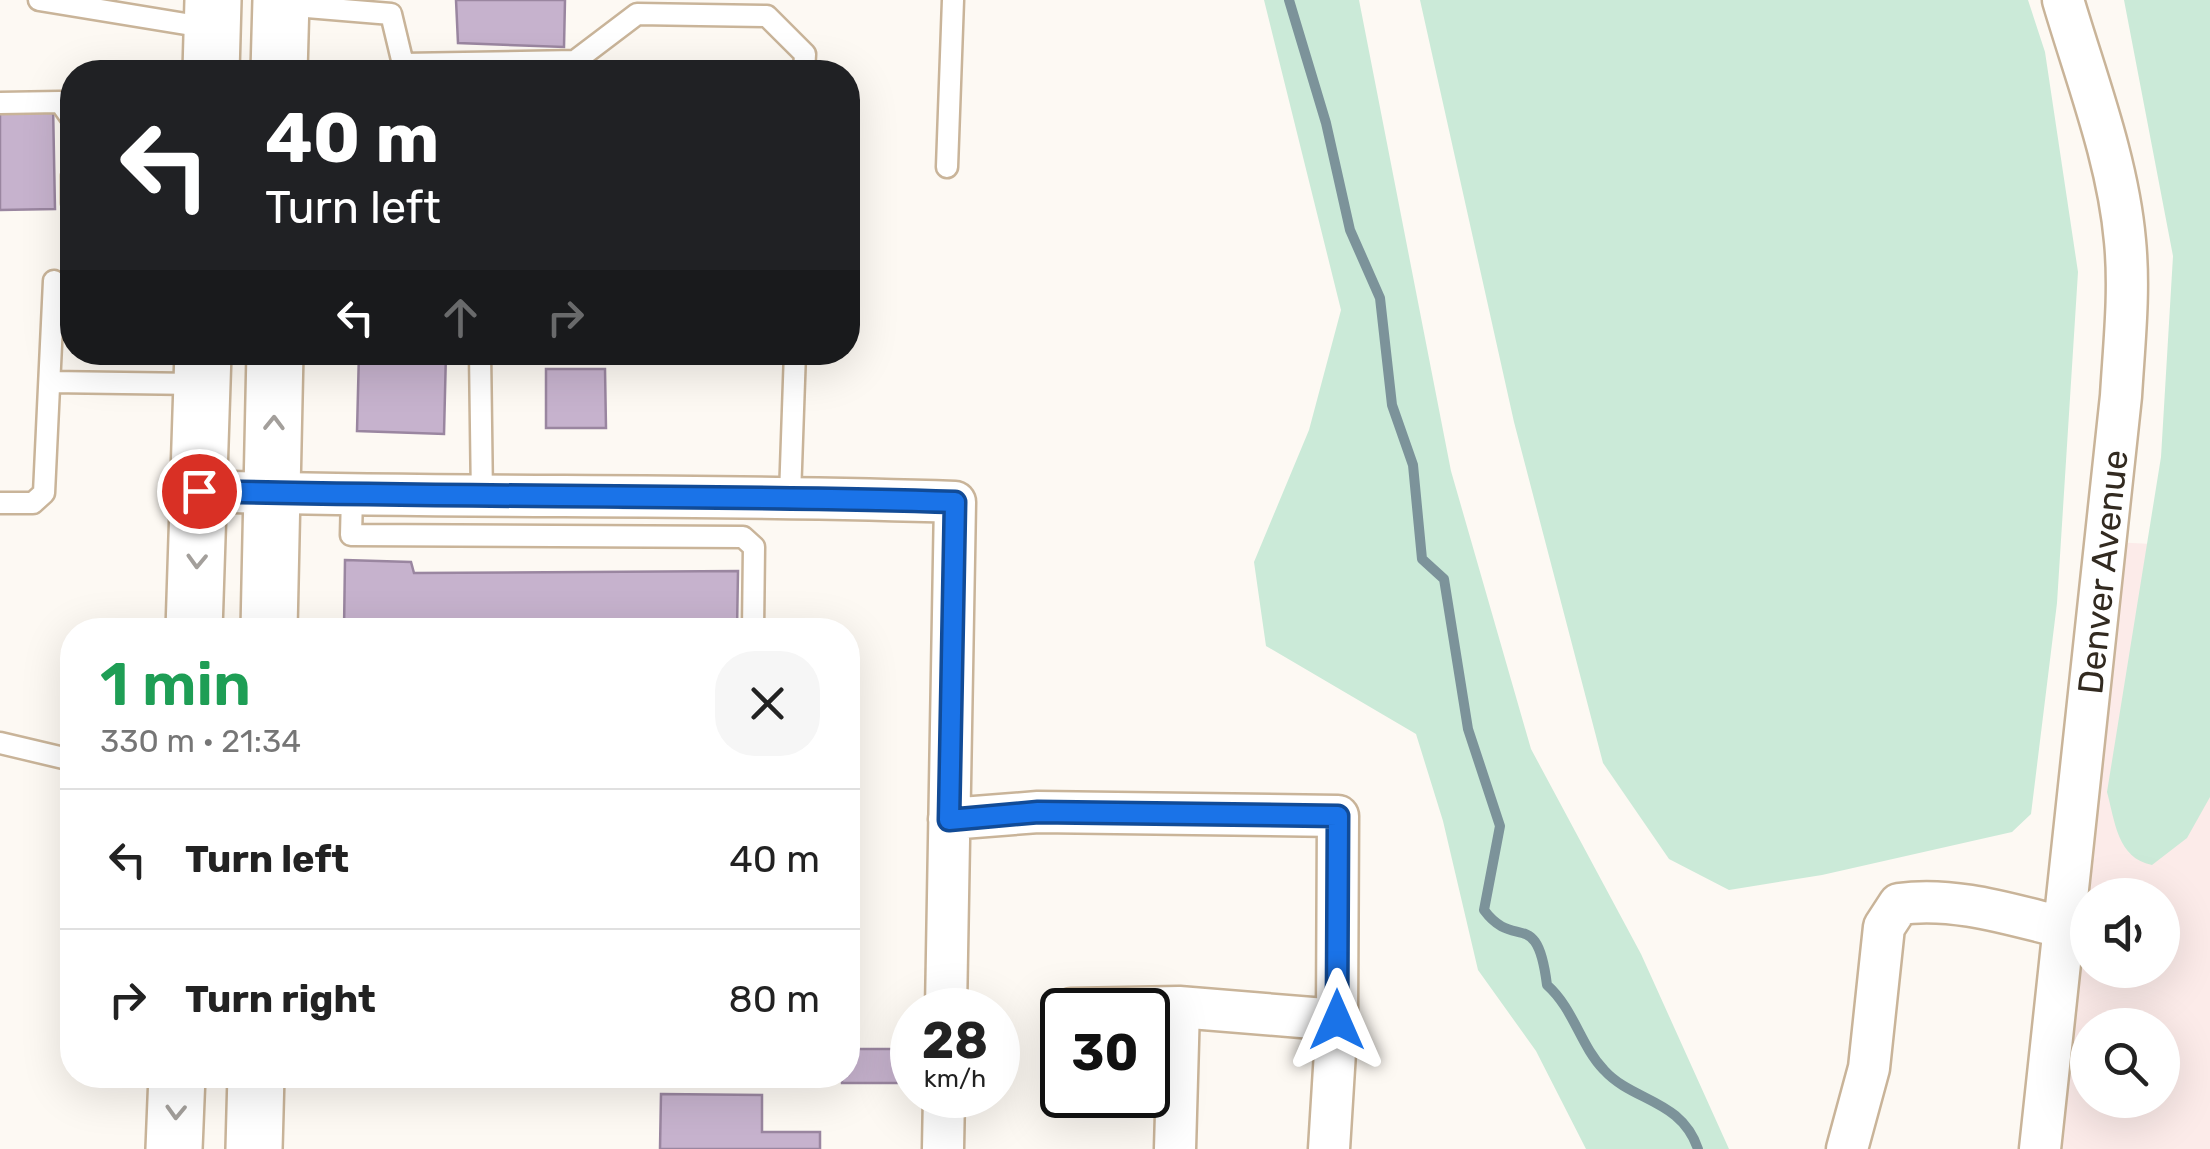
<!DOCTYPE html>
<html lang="en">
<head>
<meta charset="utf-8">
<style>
  :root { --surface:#fff; --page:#f6f6f6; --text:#222; --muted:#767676; --line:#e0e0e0 }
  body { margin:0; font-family:Rubik,sans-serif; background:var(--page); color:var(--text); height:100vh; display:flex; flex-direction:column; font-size:38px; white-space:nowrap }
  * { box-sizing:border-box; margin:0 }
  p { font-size:32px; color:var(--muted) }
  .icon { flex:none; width:55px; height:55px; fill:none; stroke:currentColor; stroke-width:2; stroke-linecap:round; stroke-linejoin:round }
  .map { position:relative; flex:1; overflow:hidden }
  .sheet { position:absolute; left:60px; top:618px; width:800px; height:470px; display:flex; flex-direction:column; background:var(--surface); border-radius:40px; box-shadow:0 10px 40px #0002 }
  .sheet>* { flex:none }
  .banner { position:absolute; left:60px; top:60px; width:800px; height:305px; border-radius:40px; box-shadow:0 10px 40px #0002; background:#202124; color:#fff; overflow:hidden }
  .buttons { position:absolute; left:2070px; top:878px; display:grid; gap:20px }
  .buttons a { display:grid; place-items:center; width:110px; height:110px; border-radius:50%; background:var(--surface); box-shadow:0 10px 40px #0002; font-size:50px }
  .speed { position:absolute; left:890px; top:988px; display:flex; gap:20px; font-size:50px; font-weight:700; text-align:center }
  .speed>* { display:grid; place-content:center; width:130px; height:130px; border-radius:50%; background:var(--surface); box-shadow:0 10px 40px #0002; line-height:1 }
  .speed small { font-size:25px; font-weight:400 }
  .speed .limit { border:5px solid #111; border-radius:15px; background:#fff; color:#111 }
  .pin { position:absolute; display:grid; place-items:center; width:85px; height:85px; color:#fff; margin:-42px; border:5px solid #fff; border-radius:50%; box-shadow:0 2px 10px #0007 }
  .me { position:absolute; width:110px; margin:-55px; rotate:0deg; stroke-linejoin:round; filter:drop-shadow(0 0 8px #0008) }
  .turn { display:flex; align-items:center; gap:35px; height:210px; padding:0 40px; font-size:45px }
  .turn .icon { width:130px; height:130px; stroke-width:2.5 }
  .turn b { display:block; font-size:70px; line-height:85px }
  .lanes { display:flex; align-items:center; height:95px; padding:0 40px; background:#0003; justify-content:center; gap:50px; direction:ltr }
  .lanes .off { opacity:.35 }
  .round { display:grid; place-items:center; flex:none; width:105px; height:105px; border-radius:40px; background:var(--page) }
  .headline { display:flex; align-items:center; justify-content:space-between; height:170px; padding:0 40px }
  h1 { font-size:60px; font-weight:600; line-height:75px; color:#1e9e55 }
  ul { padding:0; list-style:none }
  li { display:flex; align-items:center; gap:30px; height:140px; padding:0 40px; border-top:2px solid var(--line) }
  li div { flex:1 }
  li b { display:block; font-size:38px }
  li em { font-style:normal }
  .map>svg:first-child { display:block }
  .education { fill:#fcebe9; fill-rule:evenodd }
  .green { fill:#cbead8 }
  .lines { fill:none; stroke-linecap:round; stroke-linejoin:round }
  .stream { stroke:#7c939a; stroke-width:10 }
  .building { fill:#c6b2cd; stroke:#9a86a0; stroke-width:2.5 }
  .service-casing { stroke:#c9b499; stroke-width:25 }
  .minor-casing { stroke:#c9b499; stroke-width:45 }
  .primary-casing { stroke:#c9b499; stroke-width:60 }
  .service { stroke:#fff; stroke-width:20 }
  .minor { stroke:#fff; stroke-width:40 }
  .primary { stroke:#fff; stroke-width:55 }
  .oneway { stroke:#a39f9b }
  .route-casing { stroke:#114b97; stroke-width:25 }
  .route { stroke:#1a73e8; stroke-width:18 }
  .labels { text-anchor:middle; stroke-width:8; stroke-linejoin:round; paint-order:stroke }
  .street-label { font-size:35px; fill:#322a20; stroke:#fff }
</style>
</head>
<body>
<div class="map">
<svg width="2210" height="1149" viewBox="0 0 2210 1149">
  <rect width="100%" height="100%" fill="#fdf9f3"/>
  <!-- education -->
  <path class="education" d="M2113 542 2210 547V1149H2044ZM2088 895H2162V970H2088ZM2088 1025H2162V1100H2088Z"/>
  <!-- green -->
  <path class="green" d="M1264 0H1359L1451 471 1531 749 1641 954 1729 1149H1586L1536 1051 1478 970 1443 821 1416 734 1266 646 1254 562 1309 430 1341 310Z
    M1420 0H2028L2045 52 2078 272 2057 603 2031 814 2012 832 1822 875 1729 890 1669 859 1603 763 1514 422Z
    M2124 0H2210V797L2187 838 2152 865C2117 858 2115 821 2107 792L2161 457 2173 256Z"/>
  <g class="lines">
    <!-- stream -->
    <path class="stream" d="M1289 0 1326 123 1350 230 1380 298 1392 405 1413 465 1422 559 1444 579 1468 729 1500 826 1484 910C1515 952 1537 905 1547 985 1574 1009 1580 1045 1604 1070 1633 1102 1681 1099 1698 1149"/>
  </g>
  <!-- building -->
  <path class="building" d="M456 0H565L564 47 458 43Z
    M53 104 55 209 0 210V105Z
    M359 352H446L444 434 357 431Z
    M546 369H605L606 428H546Z
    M345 560 411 562 414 573 738 571 737 630H344Z
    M848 1049H912V1083H842V1075H848Z
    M661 1094 762 1095V1132H820V1149H660Z"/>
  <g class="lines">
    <!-- service casing -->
    <g class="service-casing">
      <path id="service" d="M39 0 210 28
        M283 5 391 14 403 64 575 61 637 14 767 16 805 54 804 72
        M0 103 60 102 72 119
        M947 167 953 0
        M72 176V203
        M480 352 482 499
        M50 382 197 384
        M352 496 351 535 743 537 754 547 753 630
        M790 496 795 352
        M0 503H33L44 493 54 281
        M0 743 72 760"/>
    </g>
    <!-- minor casing -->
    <g class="minor-casing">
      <path id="minor" d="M199 491C451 499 703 493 955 502L946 1010
        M949 819 1038 812 1338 816 1337 1020 1329 1149
        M1071 1009 1179 1007 1337 1020
        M943 1149 944 1095
        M1175 1149 1179 1007
        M1847 1149 1869 1068 1884 927 1899 904C1955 896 2012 915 2066 928
        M2040 1149 2121 396C2124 345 2130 292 2125 241 2118 160 2086 78 2063 0"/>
    </g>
    <!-- primary casing -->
    <g class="primary-casing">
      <path id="primary" d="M211 72 213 0
        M279 72 281 0
        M194 630 203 352
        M269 630 275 352
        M174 1149 177 1075
        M254 1149 256 1075"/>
    </g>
    <!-- service -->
    <use href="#service" class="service"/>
    <!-- minor -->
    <use href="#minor" class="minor"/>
    <!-- primary -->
    <use href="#primary" class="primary"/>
  </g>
  <!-- one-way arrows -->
  <defs><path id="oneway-chevron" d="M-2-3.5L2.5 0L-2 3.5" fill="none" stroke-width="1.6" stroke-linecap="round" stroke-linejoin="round" transform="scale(2.5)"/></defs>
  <g class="oneway">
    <use href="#oneway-chevron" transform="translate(274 423) rotate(-89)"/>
    <use href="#oneway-chevron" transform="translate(197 561) rotate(92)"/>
    <use href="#oneway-chevron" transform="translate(176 1112) rotate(92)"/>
  </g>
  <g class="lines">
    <!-- route casing -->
    <g class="route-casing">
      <path id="route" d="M199 491C451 498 703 494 955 502L949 820 1038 812 1338 816 1337 1020"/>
    </g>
    <!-- route -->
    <use href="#route" class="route"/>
  </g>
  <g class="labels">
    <!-- street labels -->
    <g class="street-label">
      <text transform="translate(2103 572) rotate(-84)" y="12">Denver Avenue</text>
    </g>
  </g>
</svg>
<div class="buttons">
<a><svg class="icon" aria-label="sound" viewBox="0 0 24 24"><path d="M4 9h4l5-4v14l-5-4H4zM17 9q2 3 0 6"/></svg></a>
<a><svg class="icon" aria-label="search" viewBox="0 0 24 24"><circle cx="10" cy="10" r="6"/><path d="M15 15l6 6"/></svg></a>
</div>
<div class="speed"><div>28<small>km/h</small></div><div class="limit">30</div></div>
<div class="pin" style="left:199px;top:491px;background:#d93025"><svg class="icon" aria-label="arrive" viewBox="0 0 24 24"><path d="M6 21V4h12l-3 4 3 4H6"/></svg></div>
<svg class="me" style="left:1337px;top:1020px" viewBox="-20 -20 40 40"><path d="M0-17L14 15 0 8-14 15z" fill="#1a73e8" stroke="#fff" stroke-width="4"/></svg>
<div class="banner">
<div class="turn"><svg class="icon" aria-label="left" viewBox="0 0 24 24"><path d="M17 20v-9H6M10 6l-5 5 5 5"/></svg><div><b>40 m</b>Turn left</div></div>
<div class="lanes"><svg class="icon" aria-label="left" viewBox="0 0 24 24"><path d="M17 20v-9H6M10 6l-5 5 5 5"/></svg><svg class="icon off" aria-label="ahead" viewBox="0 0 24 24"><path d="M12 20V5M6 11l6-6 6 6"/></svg><svg class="icon off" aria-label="right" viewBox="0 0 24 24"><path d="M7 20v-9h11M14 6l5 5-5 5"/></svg></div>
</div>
<section class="sheet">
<div class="headline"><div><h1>1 min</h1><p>330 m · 21:34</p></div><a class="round"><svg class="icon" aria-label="close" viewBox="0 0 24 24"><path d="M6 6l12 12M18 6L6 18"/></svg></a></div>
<ul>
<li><svg class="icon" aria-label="left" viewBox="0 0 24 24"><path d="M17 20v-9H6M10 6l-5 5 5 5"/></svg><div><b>Turn left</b></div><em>40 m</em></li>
<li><svg class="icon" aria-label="right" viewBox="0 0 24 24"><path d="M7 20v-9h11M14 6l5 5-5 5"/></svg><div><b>Turn right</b></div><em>80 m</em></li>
</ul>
</section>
</div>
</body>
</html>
